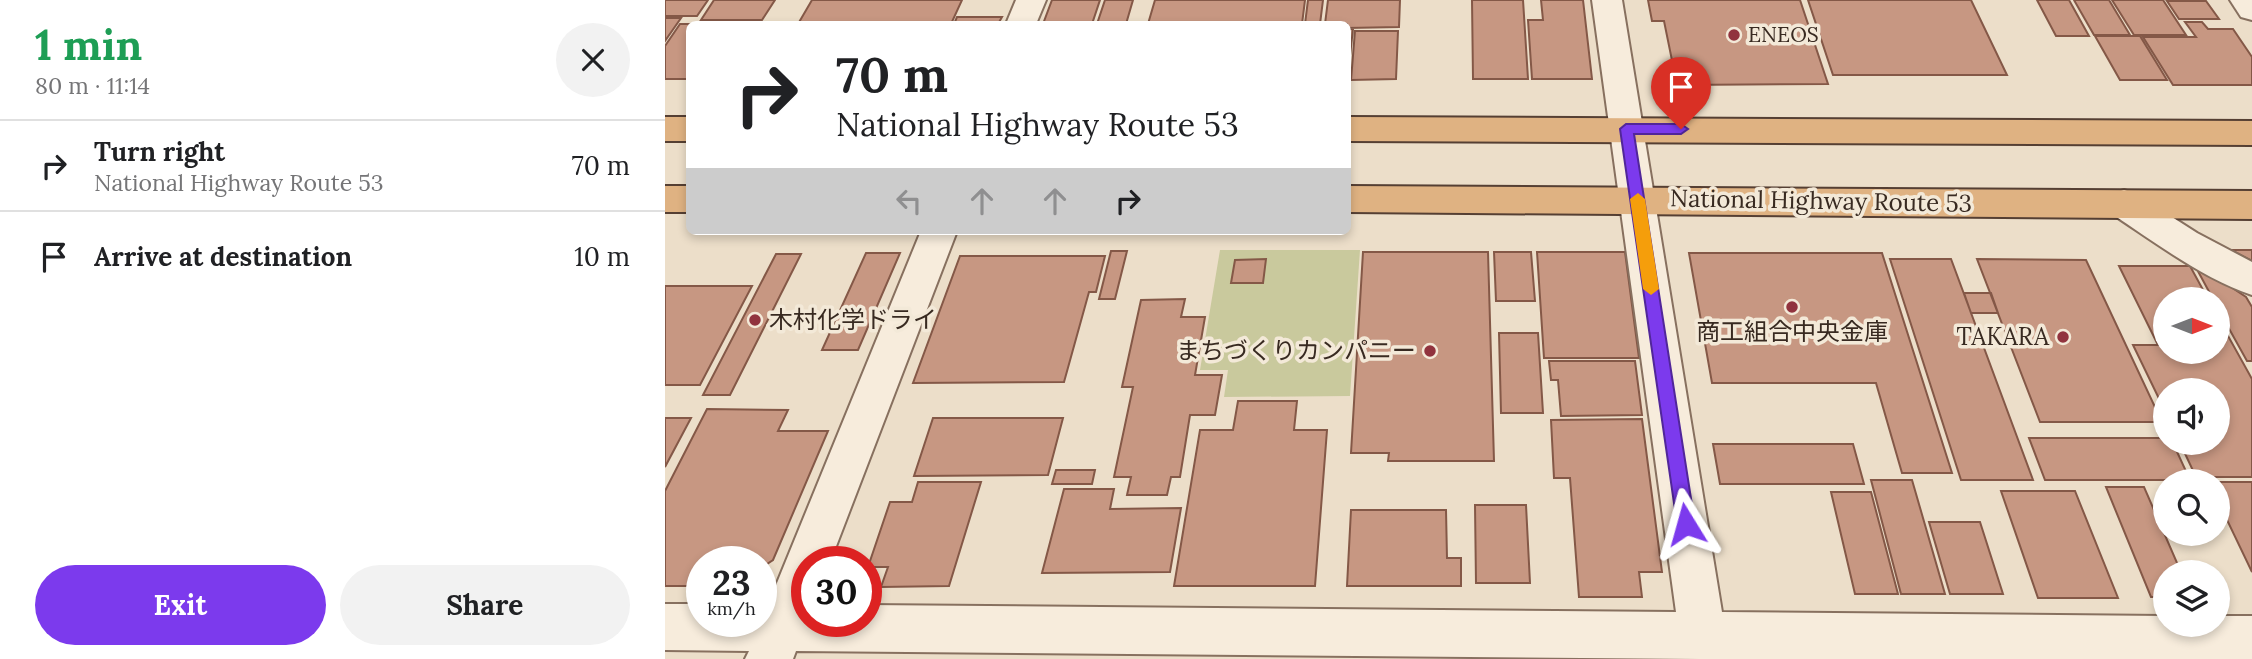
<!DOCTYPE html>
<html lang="en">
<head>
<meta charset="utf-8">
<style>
  :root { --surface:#fff; --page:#f2f2f2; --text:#202124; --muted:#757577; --line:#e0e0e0; --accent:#7c3aed }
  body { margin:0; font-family:Lora,"Noto Sans JP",serif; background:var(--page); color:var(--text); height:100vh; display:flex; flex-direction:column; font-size:26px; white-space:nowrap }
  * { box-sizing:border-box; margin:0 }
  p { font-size:23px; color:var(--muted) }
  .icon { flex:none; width:38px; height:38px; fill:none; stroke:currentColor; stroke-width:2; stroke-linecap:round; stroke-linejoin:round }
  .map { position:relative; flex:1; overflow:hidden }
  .details { display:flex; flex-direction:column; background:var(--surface); width:665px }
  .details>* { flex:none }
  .guide { position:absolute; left:21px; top:21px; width:665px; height:214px; border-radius:10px; box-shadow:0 4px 10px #0003; background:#fff; color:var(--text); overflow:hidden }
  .needle { width:46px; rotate:90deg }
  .controls { position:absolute; left:1488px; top:287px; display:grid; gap:14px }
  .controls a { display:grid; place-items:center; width:77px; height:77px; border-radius:50%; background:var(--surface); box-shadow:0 4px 10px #0003; font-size:35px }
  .speed { position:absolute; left:21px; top:546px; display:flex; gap:14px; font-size:35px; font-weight:700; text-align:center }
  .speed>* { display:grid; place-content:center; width:91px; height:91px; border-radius:50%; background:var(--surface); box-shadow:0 4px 10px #0003; line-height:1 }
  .speed small { font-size:18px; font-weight:400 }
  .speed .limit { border:10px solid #d22; background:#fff; color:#111 }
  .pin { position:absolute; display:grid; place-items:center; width:60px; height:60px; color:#fff; margin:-72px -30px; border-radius:50% 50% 50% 0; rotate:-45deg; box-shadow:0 0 7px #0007 }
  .pin .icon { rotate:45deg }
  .me { position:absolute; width:77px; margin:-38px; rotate:352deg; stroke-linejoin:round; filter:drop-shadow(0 0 5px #0008) }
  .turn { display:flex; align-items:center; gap:24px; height:147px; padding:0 35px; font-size:32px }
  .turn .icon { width:91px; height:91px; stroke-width:2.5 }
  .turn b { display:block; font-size:49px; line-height:60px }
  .lanes { display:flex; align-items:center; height:66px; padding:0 35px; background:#0003; justify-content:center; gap:35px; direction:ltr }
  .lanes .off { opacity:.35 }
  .round { display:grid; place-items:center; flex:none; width:74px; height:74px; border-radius:37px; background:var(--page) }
  .head { display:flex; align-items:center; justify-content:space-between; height:119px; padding:0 35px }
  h1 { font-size:42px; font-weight:700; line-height:52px; color:#1e9e55 }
  .action { display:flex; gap:14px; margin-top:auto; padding:14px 35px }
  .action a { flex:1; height:80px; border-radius:42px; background:var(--accent); color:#fff; font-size:28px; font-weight:700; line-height:80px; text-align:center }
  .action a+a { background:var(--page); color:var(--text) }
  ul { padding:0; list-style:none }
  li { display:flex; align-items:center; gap:21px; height:91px; padding:0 35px; border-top:2px solid var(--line) }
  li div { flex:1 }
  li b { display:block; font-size:26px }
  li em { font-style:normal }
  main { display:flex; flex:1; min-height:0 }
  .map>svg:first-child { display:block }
  .green { fill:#c9c99d }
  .building { fill:#c79782; stroke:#845847; stroke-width:2 }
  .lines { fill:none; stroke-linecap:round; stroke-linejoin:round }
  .minor-casing { stroke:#87705f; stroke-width:4 }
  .tertiary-casing { stroke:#87705f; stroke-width:4 }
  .trunk-casing { stroke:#553f33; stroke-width:4 }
  .minor { fill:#f7ecdc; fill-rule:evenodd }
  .tertiary { fill:#f7ecdc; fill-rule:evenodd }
  .trunk { fill:#dfb282; fill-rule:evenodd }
  .route { fill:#7c3aed; stroke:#51269a; stroke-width:2 }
  .slow { fill:#f59e0b }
  .poi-dot { fill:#91333e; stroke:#f3e9d8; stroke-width:2.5 }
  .labels { text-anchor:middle; stroke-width:7; stroke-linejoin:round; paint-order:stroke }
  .far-poi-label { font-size:21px; fill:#382a21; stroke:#f3e9d8; text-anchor:start }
  .street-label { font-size:24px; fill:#382a21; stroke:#f3e9d8 }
  .poi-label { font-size:24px; fill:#382a21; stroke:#f3e9d8; text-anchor:end }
</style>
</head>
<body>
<main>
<section class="details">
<div class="head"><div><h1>1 min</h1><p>80 m · 11:14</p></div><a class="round"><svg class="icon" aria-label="close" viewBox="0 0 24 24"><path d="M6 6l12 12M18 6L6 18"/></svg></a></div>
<ul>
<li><svg class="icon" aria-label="right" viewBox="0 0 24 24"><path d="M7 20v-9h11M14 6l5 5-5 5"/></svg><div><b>Turn right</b><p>National Highway Route 53</p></div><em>70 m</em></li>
<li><svg class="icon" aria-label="arrive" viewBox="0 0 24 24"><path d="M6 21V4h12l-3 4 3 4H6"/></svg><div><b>Arrive at destination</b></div><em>10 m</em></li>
</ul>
<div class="action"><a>Exit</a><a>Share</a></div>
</section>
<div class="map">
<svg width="1587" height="659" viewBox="0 0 1587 659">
  <rect width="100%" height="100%" fill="#ecdec9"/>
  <!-- green -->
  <path class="green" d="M555 250H695L685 396 559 397 563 370H535Z"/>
  <!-- building -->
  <path class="building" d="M0 0H43L32 16H0Z
    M49 0H110L97 20H36Z
    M147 0H297L286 24H133Z
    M387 0H435L427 24H378Z
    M440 0H468L461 24H432Z
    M490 0H640L637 24H483Z
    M643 0H658L655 24H640Z
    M663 0H735L734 27 682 28V24H660Z
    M807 0H858L863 79H808Z
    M876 0H918L927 79H867L863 20H878Z
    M983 0H1135L1163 84 1012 85 999 21H987Z
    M1143 0H1306L1342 75H1168Z
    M1372 0H1404L1424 36H1391Z
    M1409 0H1444L1465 35H1429Z
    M1447 0H1498L1521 35H1469Z
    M1502 1H1541L1554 19H1514Z
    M292 17H337L333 24H289Z
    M0 18H16L0 41Z
    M1520 22H1537L1543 29H1568L1587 57V85H1508L1478 37H1531Z
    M15 24H86H24V79H0V46Z
    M682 29H688L682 82Z
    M690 31H733L731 79 686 80Z
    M1430 36H1475L1502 80H1455Z
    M1566 250H1587V261Z
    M446 251H462L450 299H434Z
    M698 252H823L829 461H723L724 453H686Z
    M829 252H866L870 301H831Z
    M872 252H960L974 358H879Z
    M201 253H235L193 350H157Z
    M1024 253H1217L1287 473H1237L1211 383H1047Z
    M111 254H136L65 395H38Z
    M295 256H440L431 292H424L399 382 248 383Z
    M601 259 598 283H566L570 260Z
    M1225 259H1286L1368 480H1296Z
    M1312 259 1421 260 1497 422H1375Z
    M1528 262 1581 297 1587 307V361H1582L1552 307V299H1548Z
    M1454 266H1525L1543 299H1500V352H1552V316L1587 379V477H1531L1515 443H1552V390H1500V411L1468 345H1493Z
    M0 286H87L35 385H0Z
    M1299 293H1326L1333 313H1306Z
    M520 299 516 317H540L530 375H557L550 415H525L515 477H506L502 495H462L466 477H449L468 387H457L476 300Z
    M834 333H873L878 413H836Z
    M884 361H970L977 415 896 416 893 380H886Z
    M573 401H632L629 430H662L650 586H509L535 430H568Z
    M42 409 123 410 113 431H163L108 560 96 568V562H37V586H0V491Z
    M0 418H26L0 467Z
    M268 418H398L383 475 249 476Z
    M977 419 997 572H974L977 597H914L905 478H889L886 420Z
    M1364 438H1500V443H1508L1525 480H1380Z
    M1048 444H1188L1199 484H1055Z
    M391 470H430L427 484H387Z
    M1206 480H1247L1280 594H1236Z
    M253 482H316L284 586 216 587 223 567H203L225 502H247Z
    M1552 482H1587V572L1552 499Z
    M1441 487H1479L1516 572H1500V597H1486Z
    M399 489H449L445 509 516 508 505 572 377 573Z
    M1336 491H1410L1453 598H1373Z
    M1166 492H1206L1233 594H1190Z
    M810 505H861L865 583H811Z
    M686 510H781L782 558H796V586H682Z
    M1264 522H1315L1338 594H1285Z"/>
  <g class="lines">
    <!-- minor casing -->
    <g class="minor-casing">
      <path id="minor" d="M351 0H381L371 24H341Z
        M927 0H957L1057 612 1500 616V625H1552V616H1587V659H1034L131 651 128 659H80L84 651 0 650V604H37V621H96V604L103 605 256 231H292L165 562H142V621H201V605L1011 612Z
        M1459 190 1471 194 1532 233 1587 262V295C1537 278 1491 243 1447 214L1441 204 1447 194Z"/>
    </g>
    <!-- tertiary casing -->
    <g class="tertiary-casing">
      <path id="tertiary" d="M1565 0H1587V20L1576 17Z"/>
    </g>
    <!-- trunk casing -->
    <g class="trunk-casing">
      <path id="trunk" d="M0 117H24V141H0Z
        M682 117 1587 121V145L682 141Z
        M0 186H24V212H0Z
        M682 186 1587 191V219L682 212Z"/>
    </g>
    <!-- minor -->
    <use href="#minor" class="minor"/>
    <!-- tertiary -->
    <use href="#tertiary" class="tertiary"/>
    <!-- trunk -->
    <use href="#trunk" class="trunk"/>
  </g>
  <!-- route -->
  <path class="route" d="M961 124H1016L1023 129 1016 134H969L1030 524 1027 530 1021 533 1014 530 1012 524 955 129Z"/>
  <!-- slow -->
  <path class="slow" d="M973 193 980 199 994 289 986 295 978 289 965 199Z"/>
  <!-- markers -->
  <g class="poi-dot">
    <circle cx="1069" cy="35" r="7"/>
    <circle cx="1127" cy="307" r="7"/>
    <circle cx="90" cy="320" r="7"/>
    <circle cx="1398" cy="337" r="7"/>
    <circle cx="765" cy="351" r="7"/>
  </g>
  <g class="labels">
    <!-- far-poi labels -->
    <g class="far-poi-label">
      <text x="1083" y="42">ENEOS</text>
    </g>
    <!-- street labels -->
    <g class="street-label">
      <text transform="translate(1156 201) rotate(1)" y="8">National Highway Route 53</text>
    </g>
    <!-- poi labels -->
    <g class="poi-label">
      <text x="104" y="328" text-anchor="start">木村化学ドライ</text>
      <text x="1127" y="340" text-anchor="middle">商工組合中央金庫</text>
      <text x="1384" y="345">TAKARA</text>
      <text x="751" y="359">まちづくりカンパニー</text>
    </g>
  </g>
</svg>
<div class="controls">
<a><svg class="needle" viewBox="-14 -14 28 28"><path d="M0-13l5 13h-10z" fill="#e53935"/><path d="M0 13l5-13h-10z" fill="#757577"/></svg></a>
<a><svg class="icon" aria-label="sound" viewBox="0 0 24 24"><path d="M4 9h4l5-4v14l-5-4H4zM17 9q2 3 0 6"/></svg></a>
<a><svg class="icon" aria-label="search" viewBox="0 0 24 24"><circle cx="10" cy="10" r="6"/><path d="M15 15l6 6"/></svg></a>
<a><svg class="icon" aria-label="layers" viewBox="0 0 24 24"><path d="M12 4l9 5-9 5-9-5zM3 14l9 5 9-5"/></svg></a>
</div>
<div class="speed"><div>23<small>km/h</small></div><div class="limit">30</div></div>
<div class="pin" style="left:1016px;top:129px;background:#d93025"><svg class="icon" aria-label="arrive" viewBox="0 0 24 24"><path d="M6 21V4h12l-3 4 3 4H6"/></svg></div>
<svg class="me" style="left:1021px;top:524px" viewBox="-20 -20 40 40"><path d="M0-17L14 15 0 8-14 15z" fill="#7c3aed" stroke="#fff" stroke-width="4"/></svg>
<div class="guide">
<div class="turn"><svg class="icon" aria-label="right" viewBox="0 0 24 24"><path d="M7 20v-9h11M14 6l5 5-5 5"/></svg><div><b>70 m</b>National Highway Route 53</div></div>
<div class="lanes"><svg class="icon off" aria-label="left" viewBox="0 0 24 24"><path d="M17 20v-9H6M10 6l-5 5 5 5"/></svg><svg class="icon off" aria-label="ahead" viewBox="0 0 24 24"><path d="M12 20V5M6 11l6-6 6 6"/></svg><svg class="icon off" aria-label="ahead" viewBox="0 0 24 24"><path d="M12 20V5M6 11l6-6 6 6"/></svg><svg class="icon" aria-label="right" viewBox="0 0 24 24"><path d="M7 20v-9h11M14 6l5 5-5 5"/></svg></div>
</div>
</div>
</main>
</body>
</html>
